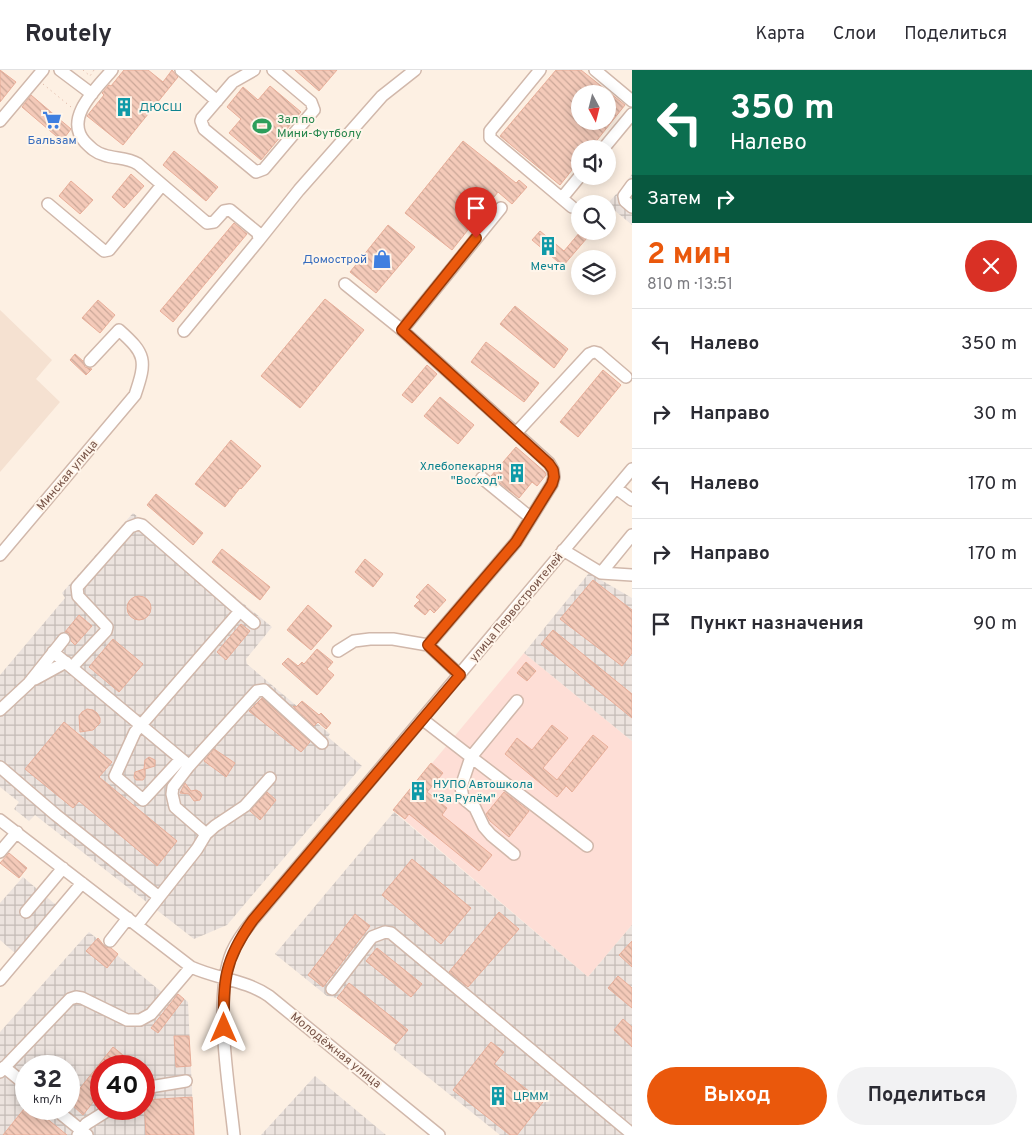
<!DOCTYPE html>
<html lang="ru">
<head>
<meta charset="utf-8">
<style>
  :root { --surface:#fff; --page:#f2f2f3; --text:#2b2b33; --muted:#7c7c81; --line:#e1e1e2; --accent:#ea580c }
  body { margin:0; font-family:Overpass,sans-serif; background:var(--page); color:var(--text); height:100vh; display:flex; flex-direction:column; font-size:19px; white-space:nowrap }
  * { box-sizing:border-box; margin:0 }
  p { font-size:16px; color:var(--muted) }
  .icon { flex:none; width:28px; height:28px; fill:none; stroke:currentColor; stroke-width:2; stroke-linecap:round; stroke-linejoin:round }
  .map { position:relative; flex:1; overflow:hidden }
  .drawer { display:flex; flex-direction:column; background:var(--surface); width:400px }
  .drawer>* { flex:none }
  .banner { background:#0b6e4f; color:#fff; overflow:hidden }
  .needle { width:32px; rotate:173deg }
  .tools { position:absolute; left:571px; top:15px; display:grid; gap:10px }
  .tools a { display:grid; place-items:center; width:45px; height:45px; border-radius:50%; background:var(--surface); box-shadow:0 2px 12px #0003; font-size:25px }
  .speed { position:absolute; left:15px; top:985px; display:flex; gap:10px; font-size:25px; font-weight:700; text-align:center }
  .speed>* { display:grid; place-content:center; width:65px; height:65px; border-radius:50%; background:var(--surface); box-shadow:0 2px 12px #0003; line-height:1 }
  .speed small { font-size:12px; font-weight:400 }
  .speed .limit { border:8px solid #d22; background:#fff; color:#111 }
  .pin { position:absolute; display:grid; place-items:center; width:42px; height:42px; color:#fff; margin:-51px -21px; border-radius:50% 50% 50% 0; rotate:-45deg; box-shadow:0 0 5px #0007 }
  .pin .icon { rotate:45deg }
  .me { position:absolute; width:55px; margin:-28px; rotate:0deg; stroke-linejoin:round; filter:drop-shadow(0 0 4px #0008) }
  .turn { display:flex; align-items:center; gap:18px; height:105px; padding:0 15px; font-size:22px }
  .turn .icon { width:65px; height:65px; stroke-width:2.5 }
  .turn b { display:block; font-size:35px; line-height:42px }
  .then { display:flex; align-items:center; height:48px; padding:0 15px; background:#0003; gap:10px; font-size:19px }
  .round { display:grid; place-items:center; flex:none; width:52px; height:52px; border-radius:26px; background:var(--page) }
  .head { display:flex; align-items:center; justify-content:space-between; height:85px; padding:0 15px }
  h1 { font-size:30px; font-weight:700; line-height:38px; color:var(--accent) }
  .cta { display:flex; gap:10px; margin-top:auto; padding:10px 15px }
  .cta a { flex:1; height:58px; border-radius:30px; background:var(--accent); color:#fff; font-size:20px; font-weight:700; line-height:58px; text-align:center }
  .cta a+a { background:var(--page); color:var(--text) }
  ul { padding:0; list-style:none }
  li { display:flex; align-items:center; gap:15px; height:70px; padding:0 15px; border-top:1px solid var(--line) }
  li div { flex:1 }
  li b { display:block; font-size:19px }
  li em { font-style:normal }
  header { display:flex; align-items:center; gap:30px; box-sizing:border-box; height:70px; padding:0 25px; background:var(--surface); border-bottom:1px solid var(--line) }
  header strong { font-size:24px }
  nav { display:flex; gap:28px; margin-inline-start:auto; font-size:18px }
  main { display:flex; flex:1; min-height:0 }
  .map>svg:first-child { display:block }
  .residential { fill:#f5e1d1 }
  .commercial { fill:#feded6 }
  .industrial { fill:url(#industrial-grid); fill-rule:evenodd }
  .building { fill:url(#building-back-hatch); stroke:#e8ae99; fill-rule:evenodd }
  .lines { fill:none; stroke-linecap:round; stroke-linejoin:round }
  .minor-casing { stroke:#d1b8ab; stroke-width:14 }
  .path { stroke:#d9ad9c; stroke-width:1; stroke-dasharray:1 4; stroke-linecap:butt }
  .minor { stroke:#fff; stroke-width:11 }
  .route-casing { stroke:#983908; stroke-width:12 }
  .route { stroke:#ea580c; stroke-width:9 }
  .labels { text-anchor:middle; stroke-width:4; stroke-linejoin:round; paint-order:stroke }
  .culture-label { font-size:12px; fill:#0d838f; stroke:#fff5ea; text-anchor:start }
  .leisure-label { font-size:12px; fill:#27864d; stroke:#fff5ea; text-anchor:start }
  .shop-label { font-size:12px; fill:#366cbe; stroke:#fff5ea }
  .street-label { font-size:12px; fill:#775347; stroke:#fff5ea }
</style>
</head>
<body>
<header>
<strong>Routely</strong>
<nav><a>Карта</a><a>Слои</a><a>Поделиться</a></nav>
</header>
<main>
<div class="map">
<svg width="632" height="1065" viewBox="0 0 632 1065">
  <defs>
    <pattern id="industrial-grid" width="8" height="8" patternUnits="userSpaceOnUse" patternTransform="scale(1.25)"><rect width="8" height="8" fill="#ece3de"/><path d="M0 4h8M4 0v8" fill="none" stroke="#c4bbb6"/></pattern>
    <pattern id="building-back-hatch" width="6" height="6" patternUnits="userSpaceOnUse" patternTransform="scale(1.25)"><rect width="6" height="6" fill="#f4cab9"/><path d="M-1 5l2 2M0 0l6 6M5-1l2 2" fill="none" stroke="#caa798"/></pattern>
  </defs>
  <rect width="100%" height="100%" fill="#fdf0e3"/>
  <!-- residential -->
  <path class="residential" d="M0 240 52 290 36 309 60 332 0 402Z"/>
  <!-- commercial -->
  <path class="commercial" d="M524 583 632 671V855L588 907 393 740Z"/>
  <!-- industrial -->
  <path class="industrial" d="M632 104V155L607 134 621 119Z
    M133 443 272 557 246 589 247 594 330 664 328 667 362 696 227 855 194 869 35 745 29 751 14 739 19 732 0 717V605L65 528 62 523Z
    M589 503 632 528V671L524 583Z
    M394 742 588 907 632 855V1065H500L393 979 396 974 337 928 327 926 275 884Z
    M23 807 56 835 16 884 0 870V833Z
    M89 862 170 929 176 922 188 932 194 1065H0V962ZM26 996H69V1039H26ZM101 996H144V1039H101Z
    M315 1006 386 1065H261Z"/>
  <!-- building -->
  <path class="building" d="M0 0 16 12 0 32Z
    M124 0H148L163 12 172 0 178 7 123 75 87 46 104 25 102 23 109 15 111 16Z
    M295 0H337L319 21Z
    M556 0H581L625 35 590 79H580V90L560 115 500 66ZM580 24H608V51H580Z
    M270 16 301 42 261 90 229 63 241 49 227 37 243 17 258 30Z
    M31 25 71 59 62 71 22 37Z
    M463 71 516 113 519 110 527 117 512 134 498 122 452 180 405 143Z
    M174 81 218 117 206 131 163 95Z
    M131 104 144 116 124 138 112 127Z
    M71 111 93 130 80 144 59 126Z
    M234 153 247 164 173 252 160 241Z
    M388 155 415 177 376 223 350 202Z
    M540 161 564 181 580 162 587 168 563 196 532 170Z
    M325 229 364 260 300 338 261 306Z
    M98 230 115 245 100 263 82 248Z
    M515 236 568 279 554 298 500 254Z
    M486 272 539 313 524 332 471 292Z
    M75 284 83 291 85 297 92 299 86 305 70 290Z
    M427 295 437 304 412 333 402 325Z
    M603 300 621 315 578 367 560 352Z
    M440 327 474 355 458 374 424 346Z
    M231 370 261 396 241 419 240 418 225 437 195 414Z
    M516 377 545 402 546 405 537 416 532 412 519 428 491 406Z
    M156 424 203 463 193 475 147 435Z
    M222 479 270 517 260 530 212 492Z
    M365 489 383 504 373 517 355 502Z
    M593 510 632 540V583L622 596 560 549Z
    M428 514 446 530 434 543 430 539 425 545 414 536 420 530 416 527Z
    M127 538a12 12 0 1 1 24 0a12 12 0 1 1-24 0Z
    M308 535 332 556 311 580 287 560Z
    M79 545 92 556 75 575 71 571 69 563 65 562Z
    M241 554 250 561 226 590 217 582Z
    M553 560 632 624V648L541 574Z
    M113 569 143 594 119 622 89 597Z
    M317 579 333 592 327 599 334 605 317 625 282 594 288 588 298 596 302 592 304 594Z
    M526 592 536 601 527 611 517 603Z
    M262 628 310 672 301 682 249 641Z
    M302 631 319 645 321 643 331 653 326 659 318 652 314 656 293 636 296 637Z
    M87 639 93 640 97 643 100 648V653L93 660 80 662 79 646 82 642Z
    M64 652 112 692 99 707 177 771 157 796 79 731 73 738 25 699Z
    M552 655 568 668 543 698 557 710 593 665 608 677 572 722 566 716 557 727 505 684 517 668 532 680Z
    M214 679 235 693 226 707 204 691Z
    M149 687 155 690V696L145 699V707L143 710H136L134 707 135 702 144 699 145 690Z
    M431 693 443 703 427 722 447 738 442 745 492 785 479 801 409 744 405 749 393 740Z
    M185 713 191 721 196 720 200 722 202 725 200 730 194 731 189 724 180 723Z
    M267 722 276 730 260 750 250 741Z
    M504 722 529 741 509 767 490 751 486 744Z
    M9 783 27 798 19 808 0 793Z
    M412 789 471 838 441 874 382 825Z
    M499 842 519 859 468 917 449 902Z
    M355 844 370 856 323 917 308 905Z
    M98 868 105 877 111 878 118 884 107 898 86 881Z
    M632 871V897L619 885Z
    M377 878 422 914 411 927 366 891Z
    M618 906 632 918V938L608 918Z
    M349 913 408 960 396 974 337 928Z
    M178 924 184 929 158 963 151 958Z
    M623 949 632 957V977L614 960Z
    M174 966H189L191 996 176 997Z
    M491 972 504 982 494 994 543 1032 517 1065H510L453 1020Z
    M113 977 128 989 122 996H101V1022L83 1045 69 1032Z
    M192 1027 194 1065H146L144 1030Z
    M24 1039H35L67 1065H3Z"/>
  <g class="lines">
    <!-- minor casing -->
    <g class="minor-casing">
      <path id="minor" d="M60 0 92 24
        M112 0C97 18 63 48 85 72 91 78 96 83 104 85 115 89 127 87 138 94L207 153 214 152 224 141 230 140 258 163 259 170 184 261
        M181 0 217 31
        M254 0 233 12 202 48 201 51 204 59 256 102 264 99 314 40 311 32 273 0
        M540 0 490 61V68L572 137
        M595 0 632 31
        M0 51 43 0
        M603 79 632 44
        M632 115 624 126 625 131 632 137
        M562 128 580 106
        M48 134 104 181 109 180 162 115
        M259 170 299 120 382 26 415 0
        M345 214 402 260
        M516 363 589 284 594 282 598 283 626 307
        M482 408 531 448
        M616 418 632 430
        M563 480 601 503 632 505
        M0 485 135 325C147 290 146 284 119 260L90 291
        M601 503 632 465
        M428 575 516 472 552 414 554 407 553 400 549 393 402 260 501 138
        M338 581 354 571 370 569H393L428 575 460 605
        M53 582 186 693
        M72 597 106 561 107 557 78 526 77 517 130 457 138 454 142 455 254 553
        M35 609 66 592
        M517 631 471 687 587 776
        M0 640 29 613 64 569
        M422 649 471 687 461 717 463 728 475 738 484 757 491 765 514 784
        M181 689 143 730 115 706 135 662 240 541
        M0 697 56 745 159 827
        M0 750 191 897C217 909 246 910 269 926L439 1065
        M206 764 175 737 172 724 173 717 189 696 257 621 264 620 322 673
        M0 782 17 762
        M26 842 63 798
        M137 855 197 779 206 764 215 756 245 736 270 708
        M110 871 128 848
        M0 910 82 813
        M332 919 372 867 385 862 391 863 632 1064
        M4 997 26 1015
        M0 1002 70 929 76 927 82 928 127 950H140L151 944 191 897
        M144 1018 186 1011
        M55 1039 87 1065
        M78 1065 86 1054 110 1039
        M234 1065C229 1016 213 927 232 882 237 870 245 860 253 850L632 399"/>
    </g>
    <!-- path -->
    <path class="path" d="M83 0 90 6 94 0
      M43 14 71 37"/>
    <!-- minor -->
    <use href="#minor" class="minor"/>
  </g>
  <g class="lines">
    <!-- route casing -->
    <g class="route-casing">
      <path id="route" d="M224 958C223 911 224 890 253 850L460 605 428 575 516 472 552 414 554 407 553 400 549 394 402 260 476 168"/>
    </g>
    <!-- route -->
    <use href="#route" class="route"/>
  </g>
  <!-- icons -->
  <defs>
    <g id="building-bare" transform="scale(1.5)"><path d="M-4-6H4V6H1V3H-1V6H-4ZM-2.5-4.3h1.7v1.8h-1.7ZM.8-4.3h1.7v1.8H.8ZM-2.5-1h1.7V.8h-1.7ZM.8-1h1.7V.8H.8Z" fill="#0f9aa8" stroke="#fff5ea" stroke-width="2.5" paint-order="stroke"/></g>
    <g id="supermarket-bare" transform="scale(1.5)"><path d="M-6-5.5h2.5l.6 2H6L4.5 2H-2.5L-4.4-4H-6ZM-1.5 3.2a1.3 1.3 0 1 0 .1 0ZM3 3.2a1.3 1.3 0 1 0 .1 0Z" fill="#3f7fe0" stroke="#fff5ea" stroke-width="2.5" paint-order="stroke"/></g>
    <g id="stadium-bare" transform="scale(1.5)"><path d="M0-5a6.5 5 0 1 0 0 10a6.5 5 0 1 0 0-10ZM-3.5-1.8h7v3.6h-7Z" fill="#2e9e5b" stroke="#fff5ea" stroke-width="2.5" paint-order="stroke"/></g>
    <g id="shop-bare" transform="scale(1.5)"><path d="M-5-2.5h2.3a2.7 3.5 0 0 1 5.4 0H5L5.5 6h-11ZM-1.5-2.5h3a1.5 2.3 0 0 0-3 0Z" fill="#3f7fe0" stroke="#fff5ea" stroke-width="2.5" paint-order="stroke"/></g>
  </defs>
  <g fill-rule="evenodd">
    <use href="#building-bare" x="124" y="37"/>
    <use href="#supermarket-bare" x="52" y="50"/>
    <use href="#stadium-bare" x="262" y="56"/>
    <use href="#building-bare" x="548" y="176"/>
    <use href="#shop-bare" x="382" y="189"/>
    <use href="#building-bare" x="517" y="403"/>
    <use href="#building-bare" x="418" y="721"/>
    <use href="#building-bare" x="498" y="1026"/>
  </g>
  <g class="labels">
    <!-- culture labels -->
    <g class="culture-label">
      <text x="139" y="41">ДЮСШ</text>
      <text x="548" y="200" text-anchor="middle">Мечта</text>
      <text x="502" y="400" text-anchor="end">Хлебопекарня<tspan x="502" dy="14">"Восход"</tspan></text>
      <text x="433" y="718">НУПО Автошкола<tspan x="433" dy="14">"За Рулём"</tspan></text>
      <text x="513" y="1030">ЦРММ</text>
    </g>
    <!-- leisure labels -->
    <g class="leisure-label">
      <text x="277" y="53">Зал по<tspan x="277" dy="14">Мини-Футболу</tspan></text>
    </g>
    <!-- shop labels -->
    <g class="shop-label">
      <text x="52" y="74">Бальзам</text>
      <text x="367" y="193" text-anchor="end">Домострой</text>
    </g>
    <!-- street labels -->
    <g class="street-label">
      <text transform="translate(67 405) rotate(-50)" y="4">Минская улица</text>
      <text transform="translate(516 537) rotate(-50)" y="4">улица Первостроителей</text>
      <text transform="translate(336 980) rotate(39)" y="4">Молодёжная улица</text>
    </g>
  </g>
</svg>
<div class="tools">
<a><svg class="needle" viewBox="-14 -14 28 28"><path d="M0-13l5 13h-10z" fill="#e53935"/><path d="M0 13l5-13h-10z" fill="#7c7c81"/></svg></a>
<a><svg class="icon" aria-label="sound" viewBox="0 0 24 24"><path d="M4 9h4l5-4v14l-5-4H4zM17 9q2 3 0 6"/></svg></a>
<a><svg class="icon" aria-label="search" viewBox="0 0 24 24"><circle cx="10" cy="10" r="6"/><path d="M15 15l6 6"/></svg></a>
<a><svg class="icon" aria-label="layers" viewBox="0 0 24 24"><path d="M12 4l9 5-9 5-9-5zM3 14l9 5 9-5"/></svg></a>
</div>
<div class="speed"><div>32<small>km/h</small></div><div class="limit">40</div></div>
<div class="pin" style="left:476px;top:168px;background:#d93025"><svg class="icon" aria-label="arrive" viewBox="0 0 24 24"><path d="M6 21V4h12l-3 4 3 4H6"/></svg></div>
<svg class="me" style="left:224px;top:958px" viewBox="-20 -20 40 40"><path d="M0-17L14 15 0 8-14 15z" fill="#ea580c" stroke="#fff" stroke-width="4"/></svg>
</div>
<section class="drawer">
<div class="banner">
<div class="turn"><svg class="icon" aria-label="left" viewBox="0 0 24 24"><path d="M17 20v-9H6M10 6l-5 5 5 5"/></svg><div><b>350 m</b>Налево</div></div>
<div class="then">Затем<svg class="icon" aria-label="right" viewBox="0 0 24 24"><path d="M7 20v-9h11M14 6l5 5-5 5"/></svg></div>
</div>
<div class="head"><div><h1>2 мин</h1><p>810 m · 13:51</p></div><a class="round" style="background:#d93025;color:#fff"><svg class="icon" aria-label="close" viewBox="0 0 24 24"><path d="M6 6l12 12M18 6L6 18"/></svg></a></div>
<ul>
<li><svg class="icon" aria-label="left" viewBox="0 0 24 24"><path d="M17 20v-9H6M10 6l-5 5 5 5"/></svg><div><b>Налево</b></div><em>350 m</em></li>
<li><svg class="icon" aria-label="right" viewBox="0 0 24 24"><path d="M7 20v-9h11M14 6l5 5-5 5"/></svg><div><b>Направо</b></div><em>30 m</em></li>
<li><svg class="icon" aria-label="left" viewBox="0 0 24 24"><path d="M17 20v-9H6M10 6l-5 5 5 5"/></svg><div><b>Налево</b></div><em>170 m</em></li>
<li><svg class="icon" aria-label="right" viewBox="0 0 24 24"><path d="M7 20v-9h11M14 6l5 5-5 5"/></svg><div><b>Направо</b></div><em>170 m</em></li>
<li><svg class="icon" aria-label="arrive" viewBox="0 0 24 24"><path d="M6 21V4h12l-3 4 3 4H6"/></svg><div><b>Пункт назначения</b></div><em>90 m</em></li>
</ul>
<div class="cta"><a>Выход</a><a>Поделиться</a></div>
</section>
</main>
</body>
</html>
